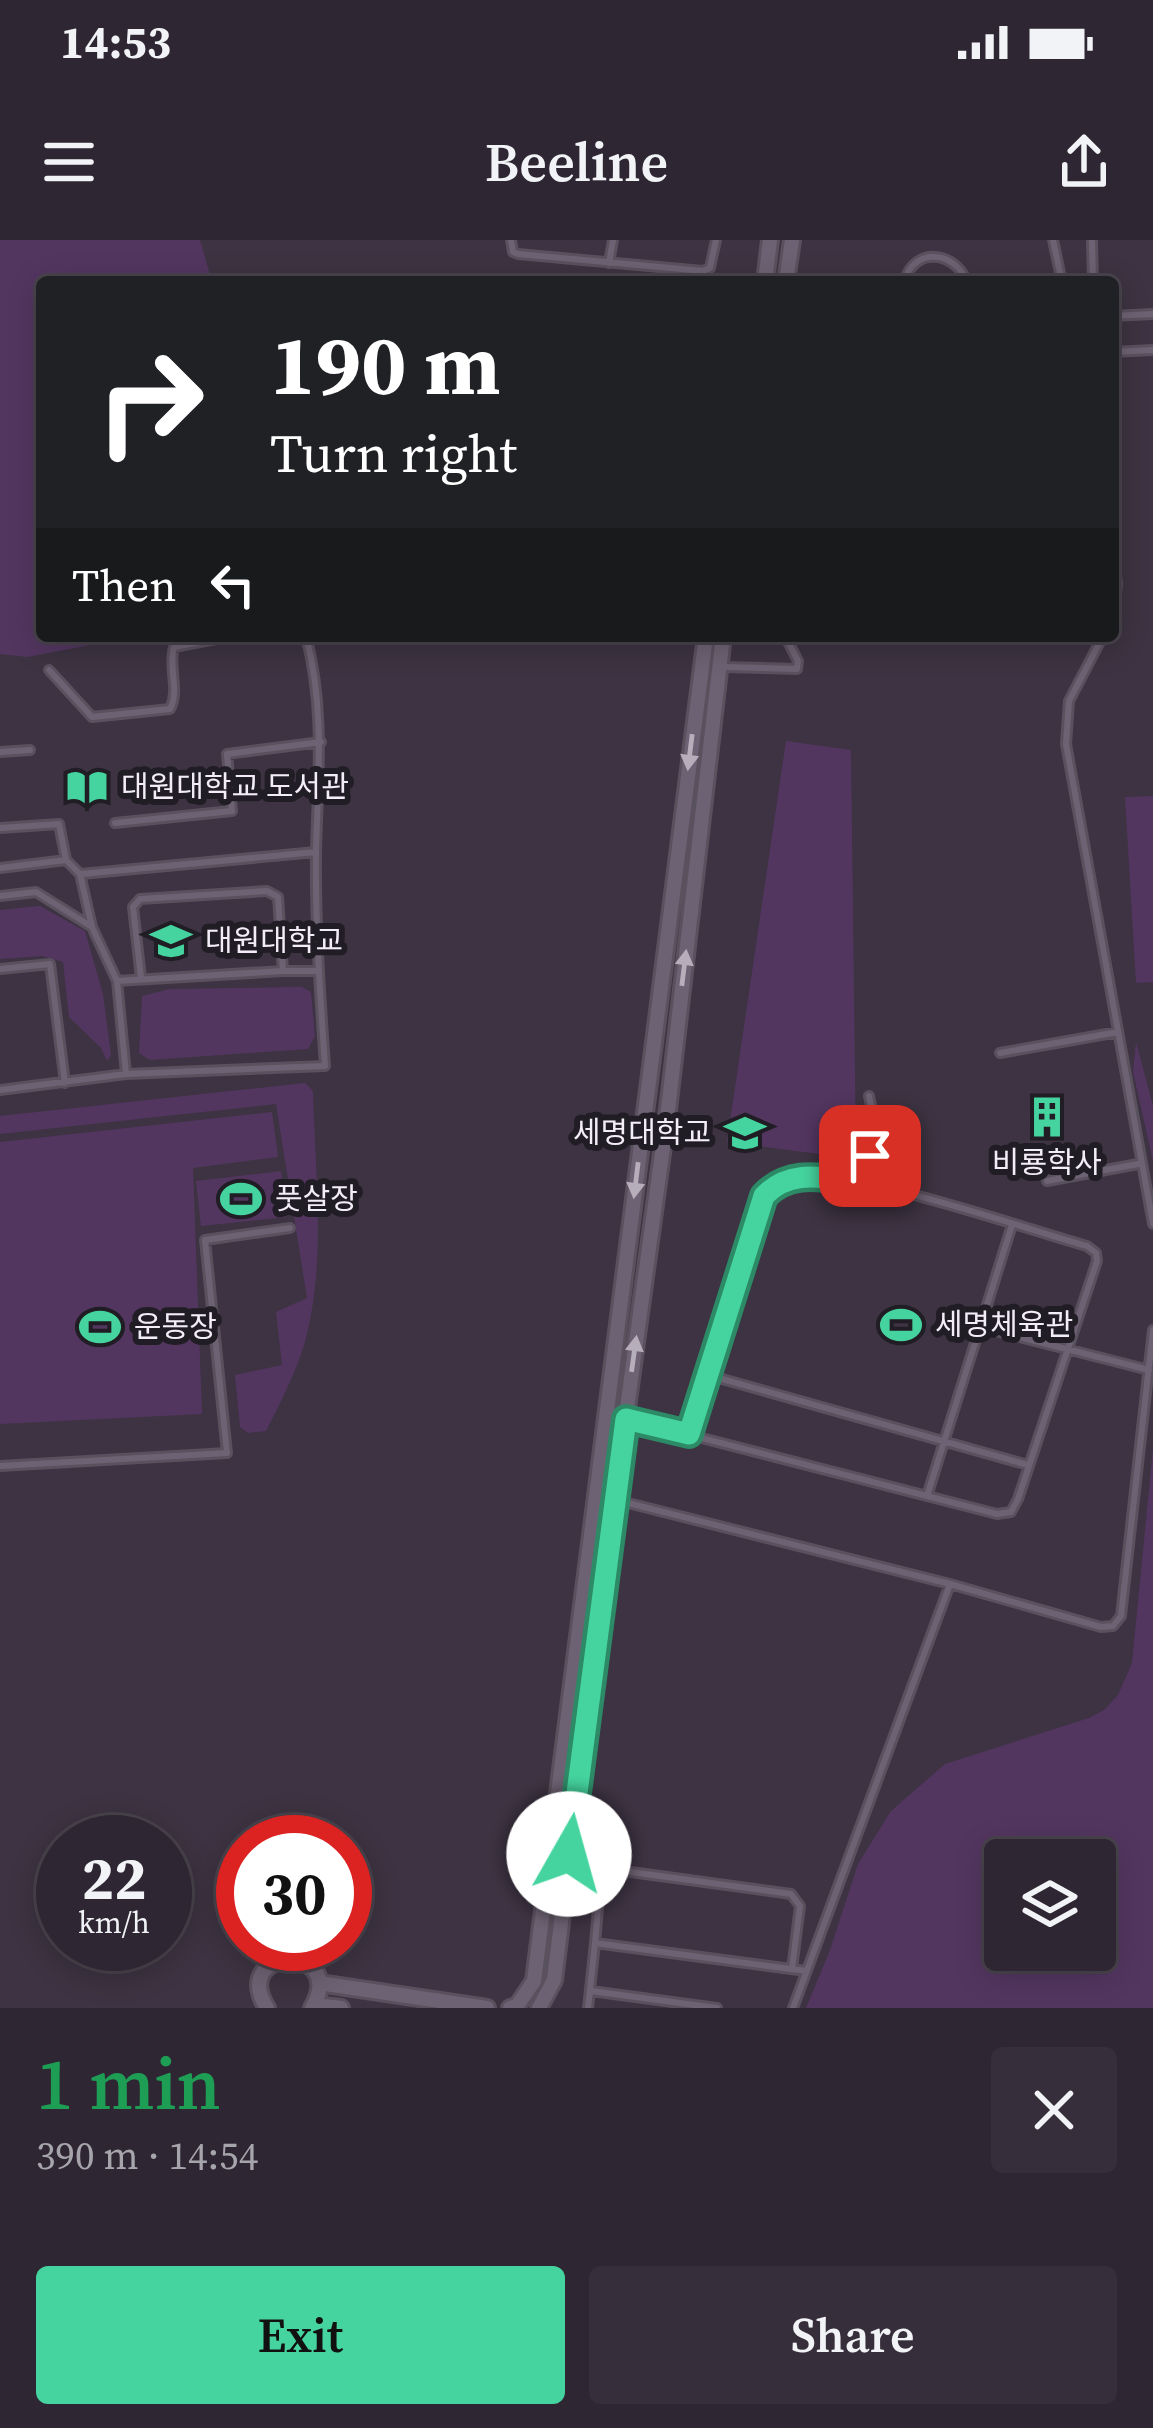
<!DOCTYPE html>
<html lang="en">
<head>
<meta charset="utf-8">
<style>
  :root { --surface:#2e2632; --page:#362e3a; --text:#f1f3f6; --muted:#a7a5ac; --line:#49434d; --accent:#45d49f }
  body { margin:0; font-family:"Source Serif 4","Noto Sans KR",serif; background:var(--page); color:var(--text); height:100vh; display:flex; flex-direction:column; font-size:45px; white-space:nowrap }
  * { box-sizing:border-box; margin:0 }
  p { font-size:39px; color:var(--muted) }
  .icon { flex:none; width:66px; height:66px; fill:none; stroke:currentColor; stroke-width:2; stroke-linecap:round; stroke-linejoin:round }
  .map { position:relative; height:1768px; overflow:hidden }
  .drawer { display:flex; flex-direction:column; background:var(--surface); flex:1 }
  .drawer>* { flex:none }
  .top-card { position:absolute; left:36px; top:36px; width:1083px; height:366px; border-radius:12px; box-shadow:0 6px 30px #0003,0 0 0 3px var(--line); background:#202124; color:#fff; overflow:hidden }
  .tools { position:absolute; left:984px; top:1599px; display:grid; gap:24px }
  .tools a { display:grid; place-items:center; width:132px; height:132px; border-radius:12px; background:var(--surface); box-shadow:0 6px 30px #0003,0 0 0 3px var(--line); font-size:60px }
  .speed { position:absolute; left:36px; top:1575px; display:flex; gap:24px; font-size:60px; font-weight:700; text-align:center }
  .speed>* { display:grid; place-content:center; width:156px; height:156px; border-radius:50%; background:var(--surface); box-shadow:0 6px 30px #0003,0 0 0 3px var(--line); line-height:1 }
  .speed small { font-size:30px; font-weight:400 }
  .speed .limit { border:18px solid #d22; background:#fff; color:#111 }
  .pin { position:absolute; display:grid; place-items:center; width:102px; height:102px; color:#fff; margin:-51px; border-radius:24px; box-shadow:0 6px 18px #0006 }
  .me { position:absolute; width:132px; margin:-66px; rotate:7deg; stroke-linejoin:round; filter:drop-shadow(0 0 9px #0008) }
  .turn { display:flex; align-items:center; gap:42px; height:252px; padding:0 36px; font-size:54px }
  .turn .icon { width:156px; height:156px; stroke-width:2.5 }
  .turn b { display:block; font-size:84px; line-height:102px }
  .then { display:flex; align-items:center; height:114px; padding:0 36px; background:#0003; gap:24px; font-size:45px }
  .round { display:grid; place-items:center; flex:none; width:126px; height:126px; border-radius:12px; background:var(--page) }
  .headline { display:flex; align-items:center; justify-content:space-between; height:204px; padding:0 36px }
  h1 { font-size:72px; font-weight:600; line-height:90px; color:#1e9e55 }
  .primary-button { display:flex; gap:24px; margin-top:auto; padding:24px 36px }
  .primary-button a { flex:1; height:138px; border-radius:12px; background:var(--accent); color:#111; font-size:48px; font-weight:600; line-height:138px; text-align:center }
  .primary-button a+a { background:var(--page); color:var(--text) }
  .status { display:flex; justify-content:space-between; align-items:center; height:84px; padding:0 60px; background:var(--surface); direction:ltr }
  .status svg { height:33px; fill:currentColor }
  header { display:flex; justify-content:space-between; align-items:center; height:156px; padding:0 36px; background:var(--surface); font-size:54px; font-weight:600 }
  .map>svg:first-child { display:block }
  .green { fill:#533660; fill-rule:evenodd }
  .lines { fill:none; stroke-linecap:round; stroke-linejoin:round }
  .lane-casing { stroke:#5a515e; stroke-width:12 }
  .street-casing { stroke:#5a515e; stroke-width:20 }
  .lane { stroke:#6d6273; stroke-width:6 }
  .street { stroke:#6d6273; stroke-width:14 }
  .oneway { fill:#b7aebc }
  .route-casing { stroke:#2d8a67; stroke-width:30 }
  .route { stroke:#45d49f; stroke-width:21 }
  .labels { text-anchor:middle; stroke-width:12; stroke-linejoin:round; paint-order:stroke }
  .poi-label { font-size:30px; fill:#f3edf7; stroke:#211d24; text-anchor:start }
</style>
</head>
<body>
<div class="status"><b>14:53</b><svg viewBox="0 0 49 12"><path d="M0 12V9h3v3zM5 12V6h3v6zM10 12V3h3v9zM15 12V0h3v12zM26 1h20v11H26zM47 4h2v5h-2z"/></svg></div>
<header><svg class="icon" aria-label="menu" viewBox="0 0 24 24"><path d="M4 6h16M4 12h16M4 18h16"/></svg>Beeline<svg class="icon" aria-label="share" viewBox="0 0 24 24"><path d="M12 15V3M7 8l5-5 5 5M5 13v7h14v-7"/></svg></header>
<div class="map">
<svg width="1153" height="1768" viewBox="0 0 1153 1768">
  <rect width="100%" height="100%" fill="#3d3342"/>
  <!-- green -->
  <path class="green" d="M0 0H200L212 42H42V396H139L27 417 0 414Z
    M786 501 851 510 856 919 727 902Z
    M1153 556V742L1136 743 1125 557Z
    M40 666 85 691 103 754 111 815 107 821 101 808 69 777 63 722 42 716 0 719V670Z
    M302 747 311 752 315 796 308 809 150 820 139 813 142 756 170 749Z
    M1136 802 1153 866V921L1133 832Z
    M305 843 313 851C315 933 327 1025 304 1105 295 1135 280 1163 266 1191L248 1193 240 1187 235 1135 282 1125 276 1072 307 1058 276 864 0 894V876Z
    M272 872 278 917 193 928 202 1174 0 1184V902Z
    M281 931 286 977 201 986 196 941Z
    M1153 1209V1768H806L830 1710 858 1624 891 1571 945 1524 1089 1478 1104 1470 1118 1455 1132 1423ZM1005 1620H1095V1710H1005Z"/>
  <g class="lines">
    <!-- lane casing -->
    <g class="lane-casing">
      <path id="lane" d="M511 0 513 12 518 14 703 31 710 28 716 0
        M1053 0 1062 42
        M1092 0 1093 42
        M609 23 613 0
        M904 42C914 6 955 11 967 42
        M1113 76 1153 74
        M1113 112 1153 110
        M1113 311 1117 344 1113 377
        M1103 396 1069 461 1066 504 1153 984
        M723 427 797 429 798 421 785 396
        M49 430 92 477 170 469C180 450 168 428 174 407L232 396
        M0 512 30 510
        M115 583 232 571 227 514 321 502
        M0 588 59 584 66 620 80 634 92 687 117 741 126 834
        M0 628 66 620
        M81 634 316 612
        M0 656 36 652 92 687
        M0 729 50 724 65 843
        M283 731H319
        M117 741 283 731 278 657 267 651 140 659 133 667 141 738
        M1000 813 1118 792
        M0 850 126 834 325 826C320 754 315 682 316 610 318 537 325 468 306 396
        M1047 941 1138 924
        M863 942 876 889 869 856
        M980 1087 1149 1130
        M708 1135 1028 1225
        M628 1179 997 1274 1011 1272 1018 1259 1097 1021 1096 1013 1087 1006C1025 989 839 923 786 938 776 941 771 948 764 955L689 1194
        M0 1226 227 1213 205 1000 290 988
        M927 1256 1012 985
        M616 1260 950 1344
        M595 1703 601 1635 609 1629 791 1654 800 1666 792 1729
        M591 1751 717 1768
        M588 1768 595 1703 806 1731
        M793 1768 950 1344 1101 1387 1113 1386 1121 1376 1153 1090"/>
    </g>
    <!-- street casing -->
    <g class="street-casing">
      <path id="street" d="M765 42 770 0
        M786 42 792 0
        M319 1743 487 1768
        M315 1765 341 1768
        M267 1768C228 1705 350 1703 312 1768
        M510 1768 517 1766 534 1741 706 396
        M539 1768 554 1740 597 1386 668 870 723 396"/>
    </g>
    <!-- lane -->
    <use href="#lane" class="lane"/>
    <!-- street -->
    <use href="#street" class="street"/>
  </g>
  <!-- one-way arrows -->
  <defs><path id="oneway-solid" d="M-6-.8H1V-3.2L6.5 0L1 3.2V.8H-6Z" transform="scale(3)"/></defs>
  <g class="oneway">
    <use href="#oneway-solid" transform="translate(690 512) rotate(97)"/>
    <use href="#oneway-solid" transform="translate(684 728) rotate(-83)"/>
    <use href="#oneway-solid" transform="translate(636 940) rotate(97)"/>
    <use href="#oneway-solid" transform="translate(634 1114) rotate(-82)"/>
  </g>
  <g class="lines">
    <!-- route casing -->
    <g class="route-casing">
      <path id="route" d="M569 1614 626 1179 689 1194 764 956C791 927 827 939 863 942L870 916"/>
    </g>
    <!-- route -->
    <use href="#route" class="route"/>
  </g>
  <!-- icons -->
  <defs>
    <g id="library-bare" transform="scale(3.24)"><path d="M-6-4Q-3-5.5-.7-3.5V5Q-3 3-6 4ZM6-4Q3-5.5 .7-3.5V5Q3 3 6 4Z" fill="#45d49f" stroke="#211d24" stroke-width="2.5" paint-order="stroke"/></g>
    <g id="university-bare" transform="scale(3.24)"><path d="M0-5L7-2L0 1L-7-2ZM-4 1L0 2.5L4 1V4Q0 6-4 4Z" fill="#45d49f" stroke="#211d24" stroke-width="2.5" paint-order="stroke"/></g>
    <g id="building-bare" transform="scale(3.24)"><path d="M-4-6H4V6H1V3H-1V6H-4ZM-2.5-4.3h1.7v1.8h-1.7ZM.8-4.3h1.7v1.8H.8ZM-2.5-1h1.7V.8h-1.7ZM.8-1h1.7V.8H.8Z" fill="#45d49f" stroke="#211d24" stroke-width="2.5" paint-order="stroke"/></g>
    <g id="stadium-bare" transform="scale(3.24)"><path d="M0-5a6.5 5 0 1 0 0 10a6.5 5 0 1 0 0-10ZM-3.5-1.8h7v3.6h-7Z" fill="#45d49f" stroke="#211d24" stroke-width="2.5" paint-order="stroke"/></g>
  </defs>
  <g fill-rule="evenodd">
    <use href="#library-bare" x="87" y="547"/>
    <use href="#university-bare" x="171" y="701"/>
    <use href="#building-bare" x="1047" y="877"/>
    <use href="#university-bare" x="745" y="893"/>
    <use href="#stadium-bare" x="241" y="959"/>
    <use href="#stadium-bare" x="901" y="1085"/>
    <use href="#stadium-bare" x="100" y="1087"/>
  </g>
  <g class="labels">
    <!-- poi labels -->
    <g class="poi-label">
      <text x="121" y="557">대원대학교 도서관</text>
      <text x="205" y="711">대원대학교</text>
      <text x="711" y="903" text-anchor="end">세명대학교</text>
      <text x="1047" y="933" text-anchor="middle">비룡학사</text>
      <text x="275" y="969">풋살장</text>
      <text x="935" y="1095">세명체육관</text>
      <text x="134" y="1097">운동장</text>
    </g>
  </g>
</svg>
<div class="tools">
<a><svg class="icon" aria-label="layers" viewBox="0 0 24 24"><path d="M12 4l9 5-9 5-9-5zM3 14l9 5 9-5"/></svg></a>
</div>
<div class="speed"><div>22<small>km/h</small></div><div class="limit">30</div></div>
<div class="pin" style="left:870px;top:916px;background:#d93025"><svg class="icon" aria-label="arrive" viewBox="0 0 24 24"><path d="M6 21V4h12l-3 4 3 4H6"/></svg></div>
<svg class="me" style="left:569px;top:1614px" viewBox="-20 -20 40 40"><circle r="19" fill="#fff"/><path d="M0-13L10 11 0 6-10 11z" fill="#45d49f"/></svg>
<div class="top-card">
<div class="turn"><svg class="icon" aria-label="right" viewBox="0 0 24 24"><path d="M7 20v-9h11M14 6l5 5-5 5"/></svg><div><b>190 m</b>Turn right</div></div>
<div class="then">Then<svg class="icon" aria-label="left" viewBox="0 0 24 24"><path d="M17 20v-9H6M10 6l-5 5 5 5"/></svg></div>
</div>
</div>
<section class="drawer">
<div class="headline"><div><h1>1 min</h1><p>390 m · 14:54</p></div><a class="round"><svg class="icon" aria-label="close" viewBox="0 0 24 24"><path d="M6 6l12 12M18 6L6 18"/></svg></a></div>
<div class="primary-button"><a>Exit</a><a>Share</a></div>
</section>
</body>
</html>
